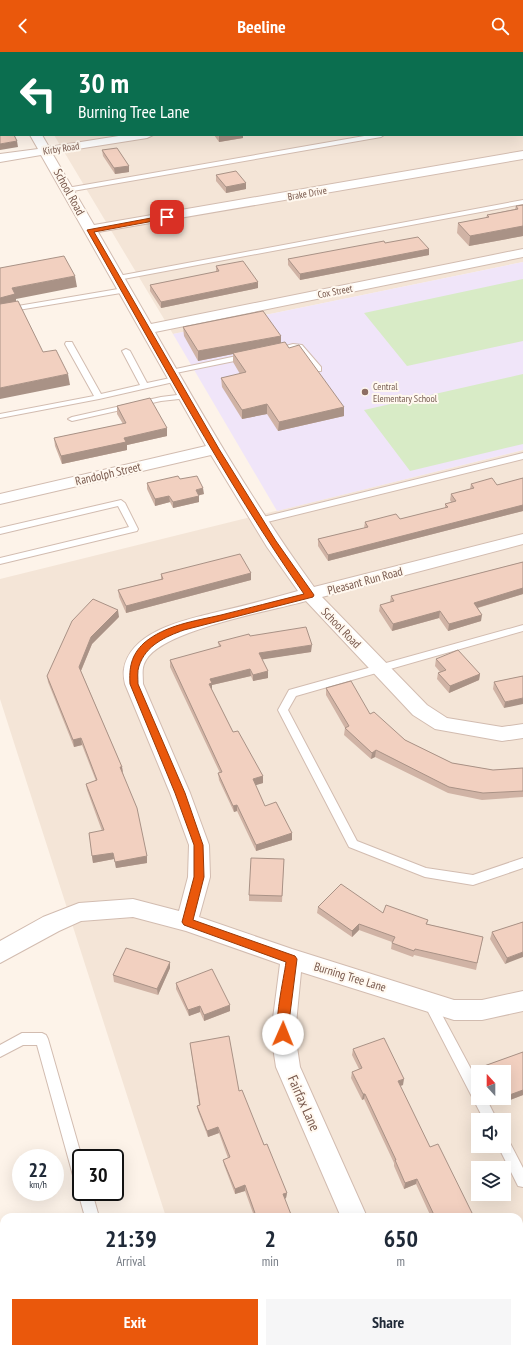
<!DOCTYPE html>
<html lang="en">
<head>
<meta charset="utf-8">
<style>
  :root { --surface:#fff; --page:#f6f6f7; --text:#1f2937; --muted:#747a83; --accent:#ea580c }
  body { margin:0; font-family:"PT Sans Narrow",sans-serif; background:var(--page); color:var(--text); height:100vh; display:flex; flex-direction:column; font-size:15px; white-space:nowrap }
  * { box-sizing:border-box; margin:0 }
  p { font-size:13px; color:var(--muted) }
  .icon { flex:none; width:22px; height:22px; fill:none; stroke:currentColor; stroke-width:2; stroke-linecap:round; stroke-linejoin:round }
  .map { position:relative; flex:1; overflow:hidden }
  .side { position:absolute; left:0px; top:1161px; width:523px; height:140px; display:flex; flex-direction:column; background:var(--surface); border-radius:12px 12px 0 0; box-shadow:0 4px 16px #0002 }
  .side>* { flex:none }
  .hud { position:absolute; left:0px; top:0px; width:523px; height:84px; box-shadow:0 4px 16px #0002; background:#0b6e4f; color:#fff; overflow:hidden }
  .needle { width:26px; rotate:339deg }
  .controls { position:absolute; left:471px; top:1013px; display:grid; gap:8px }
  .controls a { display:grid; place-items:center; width:40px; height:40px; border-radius:0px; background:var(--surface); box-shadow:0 4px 16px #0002; font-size:20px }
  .speed { position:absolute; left:12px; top:1097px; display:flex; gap:8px; font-size:20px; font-weight:700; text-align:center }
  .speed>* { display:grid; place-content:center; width:52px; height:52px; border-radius:50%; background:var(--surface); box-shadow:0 4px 16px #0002; line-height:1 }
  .speed small { font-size:10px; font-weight:400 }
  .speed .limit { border:2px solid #111; border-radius:6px; background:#fff; color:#111 }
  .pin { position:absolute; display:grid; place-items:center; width:34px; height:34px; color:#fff; margin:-17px; border-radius:8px; box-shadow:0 2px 6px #0006 }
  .me { position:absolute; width:44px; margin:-22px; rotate:1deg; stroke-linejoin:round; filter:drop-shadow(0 0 3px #0008) }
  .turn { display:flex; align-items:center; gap:14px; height:84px; padding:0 12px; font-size:18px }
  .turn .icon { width:52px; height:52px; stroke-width:2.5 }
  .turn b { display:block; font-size:28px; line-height:34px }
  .eta { display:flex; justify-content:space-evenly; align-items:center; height:68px; text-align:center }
  .eta b { font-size:24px; font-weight:700; line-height:28px }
  .action { display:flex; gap:8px; margin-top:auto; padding:8px 12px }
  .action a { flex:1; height:46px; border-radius:0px; background:var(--accent); color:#fff; font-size:16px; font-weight:700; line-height:46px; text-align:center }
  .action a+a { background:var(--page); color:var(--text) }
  header { display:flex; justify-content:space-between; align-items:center; height:52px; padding:0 12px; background:var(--accent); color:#fff; font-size:18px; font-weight:700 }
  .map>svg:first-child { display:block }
  .residential { fill:#f4e5d7; fill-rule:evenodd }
  .education { fill:#f0e5f9 }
  .green { fill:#d8ebc6 }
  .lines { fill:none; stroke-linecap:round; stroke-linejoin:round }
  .lane-casing { stroke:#d2bcb0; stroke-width:2 }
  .street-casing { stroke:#d2bcb0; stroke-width:2 }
  .secondary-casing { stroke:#d5bcae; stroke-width:2 }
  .lane { fill:#fff; fill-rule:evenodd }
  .street { fill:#fff; fill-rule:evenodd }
  .secondary { fill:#fff; fill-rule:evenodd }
  .wall { fill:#d0b3a5 }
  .shaded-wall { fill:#a99286 }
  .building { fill:#f2d0c0; stroke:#a99286 }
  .route { fill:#ea580c; stroke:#983908 }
  .education-dot { fill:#8d6e63; stroke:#fff8ef; stroke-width:1.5 }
  .labels { text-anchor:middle; stroke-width:4; stroke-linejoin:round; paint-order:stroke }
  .far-street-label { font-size:10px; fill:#78584c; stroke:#fff8ef }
  .far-education-label { font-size:10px; fill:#785e54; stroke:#fff8ef; text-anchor:start }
  .street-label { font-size:12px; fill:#78584c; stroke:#fff8ef }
  .near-street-label { font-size:14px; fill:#78584c; stroke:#fff8ef }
</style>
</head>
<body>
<header><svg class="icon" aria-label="back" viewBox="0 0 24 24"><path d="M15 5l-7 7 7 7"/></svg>Beeline<svg class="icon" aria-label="search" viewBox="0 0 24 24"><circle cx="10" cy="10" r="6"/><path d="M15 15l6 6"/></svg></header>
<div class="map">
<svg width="523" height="1301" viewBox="0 0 523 1301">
  <rect width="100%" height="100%" fill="#fdf3e9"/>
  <!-- residential -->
  <path class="residential" d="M144 0H523V210L173 282 54 83H522V1H138Z
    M523 398V1301H210L209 1297H519V1165H166L0 647V527ZM478 1020H504V1046H478ZM478 1068H504V1094H478ZM478 1116H504V1142H478Z"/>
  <!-- education -->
  <path class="education" d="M523 210V398L277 459 173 282Z"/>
  <!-- green -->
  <path class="green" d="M523 227V289L407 314 364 261Z
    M523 322V392L410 419 364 358Z"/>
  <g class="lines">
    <!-- lane casing -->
    <g class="lane-casing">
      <path id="lane" d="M522 56H523L522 61Z
        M370 83H384L381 85 67 140 64 138 67 136Z
        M523 148V152L118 228 114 226 118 224Z
        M124 236 128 238 127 240 0 261V257Z
        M66 290H72L73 292 101 342 140 333 122 299 126 297 130 299 147 331 175 325 179 327 178 329 99 347 0 366V362L94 344 65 292Z
        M293 292 302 293 321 315V319H315L297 297 275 300 271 298Z
        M246 302H249V306L171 322 167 320 171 318Z
        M185 342 189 344 188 346 161 349 72 369 68 367 72 365 161 345Z
        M523 401V407L259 472 255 469 259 466Z
        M121 448 125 451 138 477 137 479 0 512V506L129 475 118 454 0 482V476Z
        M523 573V579L296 644 288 658 357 789 426 816 473 823 523 806V816L473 833 425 825 349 795 278 658 289 638Z
        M429 945 433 946 478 1030V1046H486L497 1068H484L423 950 425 946Z
        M22 981H42L46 983 48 987 82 1106 81 1133 76 1132 74 1127 37 993H23L0 1005V993Z
        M504 1087 509 1089 523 1116V1135L518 1134 498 1094H504Z
        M81 1135V1140H92L99 1165H85L78 1140Z
        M122 1297H136L137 1301H123Z"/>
    </g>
    <!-- street casing -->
    <g class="street-casing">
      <path id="street" d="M5 0H16V1H5Z
        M0 14H1V22H0Z
        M30 83H42L49 95 125 83H153L147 86 52 101 94 173 523 99V107L98 180 151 272 523 197V205L155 280C205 367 255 454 314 535L523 482V492L322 545 427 653 447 666 502 675 523 672V686L502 689 435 677 413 663 306 549C271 559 163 578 146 608 141 616 143 623 143 632L190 741 209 793 210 825 199 865 292 897 454 948H482L523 939V959L482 968H454L301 920 295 982 300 1015 367 1165H341L276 1015 271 982 280 912 186 879 133 865 81 869 59 879 0 911V889L43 865 79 851 133 847 179 859 188 825 189 793 170 741 125 632C124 627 123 622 124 617 131 577 190 567 221 559 247 553 273 546 298 539L267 495 211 403 0 452V442L206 394 41 103 0 110V102L38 97Z
        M398 1297H426L427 1301H399Z"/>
    </g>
    <!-- secondary casing -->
    <g class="secondary-casing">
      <path id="secondary" d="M0 10H1V18H0Z"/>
    </g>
    <!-- lane -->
    <use href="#lane" class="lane"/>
    <!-- street -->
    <use href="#street" class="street"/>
    <!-- secondary -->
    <use href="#secondary" class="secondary"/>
  </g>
  <!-- wall -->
  <path class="wall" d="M392 0H428L429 1H393Z
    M445 0H488V1H446Z
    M493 0H523V17H522V1H493Z
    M214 83H243V86L219 90Z
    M102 98 129 114V120L115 122 103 104Z
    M216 123 246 137 226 141 216 129Z
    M523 153V184L469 194 457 181 458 171 486 166 487 163 515 157 516 154Z
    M385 191 429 197V203L300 228 288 213V207Z
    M216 214 258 236 161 256 150 239V233L216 220Z
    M183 275 281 284V291L289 296 344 355V364L278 379 267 362 242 367 222 335 221 326 240 322 233 310V302L198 309 184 284Z
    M117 354 167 384 127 393V398L62 412 55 394 54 386 123 372 117 362Z
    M523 426V459L328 509 318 494V487L364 476 365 470 400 467 445 456V452L451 450 450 448 451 442 470 437 471 432 497 433Z
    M180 427 204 442 199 443V450L173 456 170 450 155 454 147 437V431Z
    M523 510V542L478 556 481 569 448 579 439 566 392 579 379 559 380 553 390 550 391 544Z
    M251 521V528L126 561 119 545 118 538 161 527V522Z
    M119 565 92 592 81 619 122 715 123 721 147 811 116 816 114 807 93 811 89 781 102 779 87 738 86 732 96 729 82 693 74 695 48 630 47 624Z
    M250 584 311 600 262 607 268 626 253 629 251 624 212 633V638L233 680 263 724V731L255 733 265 754 292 781V788L256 799 237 759 234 760 219 728 218 721H220L170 615V608L219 595 218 590Z
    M436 607 480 622 479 628 449 641 437 627 438 621 440 620 435 614Z
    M523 624 504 656 493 637 494 630Z
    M326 636 370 662 405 688 452 711 493 718 523 716V745L482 748 448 741 375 705 371 707 344 683 345 676 326 643Z
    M284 807 282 850 249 849V843Z
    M318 855 383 861 428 868 427 872 483 885 476 918 414 903 413 905 391 897 392 890 359 878 352 885 317 861Z
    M523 870 505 912 490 887 492 880Z
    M170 916 158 943 114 930 113 923Z
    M176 931 230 959 204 969 200 960 189 964 176 937Z
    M190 991 239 1039 287 1141 286 1146 254 1164 245 1139 235 1142 224 1113 223 1108 228 1106 219 1081 208 1085 198 1059 197 1054 199 1053Z
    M353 997 403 1033 400 1034 430 1095 474 1165H431L416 1132 404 1137 394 1114V1111L364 1047 362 1048 351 1026 352 1020 359 1017 352 1003Z
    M523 1000V1043L499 1052 496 1046H504V1020H482L484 1014Z
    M296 1297H344L346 1301H298Z
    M475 1297H491L482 1301H477Z"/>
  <!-- shaded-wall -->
  <path class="shaded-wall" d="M198 0H230V1H191Z
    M483 0H488V1H477Z
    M225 83H243V86L219 90V84Z
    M17 89 18 95 0 98V92Z
    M129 114V120L115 122 114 116Z
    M246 131V137L226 141V135Z
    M523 174V184L469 194 470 184Z
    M429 197V203L300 228V222Z
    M75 224 77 235 16 247V253L0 257V246L12 236Z
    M258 230V236L161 256V250Z
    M281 284V293L233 301V302L198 309V299Z
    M68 322 70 333 0 347V336Z
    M267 352V362L242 367V358Z
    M344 355V364L278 379 279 370Z
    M167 376V384L127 393V398L62 412 61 404 124 386Z
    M203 436 204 442 196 444V438Z
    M169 444 170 450 155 454V447Z
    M199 444V450L173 456V450Z
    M523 453V459L328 509V503Z
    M251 521V528L126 561V554Z
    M523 536V542L473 557 474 551Z
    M118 558 119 565 92 592 80 621 79 615 91 585Z
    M440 559 439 566 392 579 393 572Z
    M482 563 481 569 448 579 449 572Z
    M312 593 311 600 259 608V601Z
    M250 617 251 624 212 633V638H209V632L210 627Z
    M268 619V626L253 629V623Z
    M480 622 479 628 449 641 450 634Z
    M523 646V652L504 656 505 650Z
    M81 686 82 693 74 695 73 688Z
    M376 698 375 705 371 707 372 701Z
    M120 715H122L123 721Z
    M263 724V731L253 734V727Z
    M237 753V759L234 760 233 754Z
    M292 781V788L256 799V793Z
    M113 801 114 807 93 811 92 804Z
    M147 804V811L116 816 115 810Z
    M359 872V878L352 885V879Z
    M523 900V905L505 912 507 906Z
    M170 910V916L158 943 157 937Z
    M230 953V959L204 969V963Z
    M200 954V960L189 964 188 958Z
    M404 1027 403 1033 397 1035 398 1029Z
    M523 1038V1043L499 1052 501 1046H504V1045Z
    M363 1042H365L364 1047 362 1048Z
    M218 1075 219 1081 208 1085 207 1079Z
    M417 1127 416 1132 404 1137 405 1131Z
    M245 1133V1139L235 1142V1137Z
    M287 1141 286 1146 283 1148V1142Z
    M482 1297H491L482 1301H478L479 1298Z"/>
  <!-- building -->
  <path class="building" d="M90 0H198L191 1H90Z
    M402 0H428L429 1H403Z
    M458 0H483L477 1H459Z
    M498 0H523V11H522V1H500Z
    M0 57 1 59V83H14L17 89 0 92Z
    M117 96 129 114 114 116 102 98Z
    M236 119 246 131 226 135 216 123Z
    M523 153V174L470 184 458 171 489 165 487 163 518 157 516 154Z
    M418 185 429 197 300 222 288 207 384 189 385 191Z
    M64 204 75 224 12 236 15 242 0 246V216Z
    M243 209 258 230 161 250 150 233 219 219 216 214Z
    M18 249 43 300 56 298 68 322 0 336V252Z
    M263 259 281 284 198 299 183 275Z
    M285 290 289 296 299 293 344 355 279 370 267 352 242 358 221 326 246 320 233 301Z
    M150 346 167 376 124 386 126 390 61 404 54 386 126 371 117 354Z
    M178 424 180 427 197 424 203 436 196 438 199 444 173 450 169 444 155 447 147 431Z
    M492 426 497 433 523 426V453L328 503 318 487 368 475 365 470 396 462 400 467 448 455 445 452 456 449 451 442 474 436 471 432Z
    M240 502 251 521 126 554 118 538 163 527 161 522Z
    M523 510V536L474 551 482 563 449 572 440 559 393 572 380 553 394 549 391 544Z
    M93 547 118 558 91 585 79 615 122 715H120L137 756 147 804 115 810 113 801 92 804 89 781 104 778 86 732 97 728 81 686 73 688 47 624 72 569Z
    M306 575 312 593 259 601 268 619 253 623 250 617 210 627 212 631 209 632 233 680 238 679 263 724 253 727 265 754 276 750 292 781 256 793 237 753 233 754 218 721 222 720 170 608 221 594 218 590 249 582 250 584Z
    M458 598 480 622 450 634 438 621 446 618 436 607Z
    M523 624V646L505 650 494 630Z
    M351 629 370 662 374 660 405 688 452 711 493 718 523 716V739L483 741 449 735 376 698 372 701 345 676 349 674 326 636Z
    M251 806 284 807 282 844 249 843Z
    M341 832 383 861 386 853 428 868 426 872 483 885 477 911 415 897 414 899 392 891 395 885 359 872 352 879 318 855Z
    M523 870V900L507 906 492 880Z
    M126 896 170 910 157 937 113 923Z
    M212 917 230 953 204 963 200 954 188 958 176 931Z
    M229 984 239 1039 242 1038 264 1093 267 1092 287 1141 283 1142 292 1165H253L256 1164 245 1133 235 1137 223 1108 230 1105 218 1075 207 1079 197 1054 200 1053 190 991Z
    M384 986 404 1027 398 1029 430 1095 438 1092 474 1165H435L417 1127 405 1131 395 1108H396L365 1042H363L352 1020 362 1016 353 997Z
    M523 1000V1038L504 1045V1020H487L484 1014Z
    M298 1297H344L346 1301H300Z"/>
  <!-- route -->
  <path class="route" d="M167 163 170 165V166L94 180 219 397 276 489 314 543 313 545 184 578C165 585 146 593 139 614 137 619 138 627 138 632L185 741 203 793 204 825 193 868 295 904 297 907 287 986 283 987 279 986C273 972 284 926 286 910L184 873 182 870 194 825V793L175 741 130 632C129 616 131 603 144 591 165 573 195 569 221 563 249 556 276 549 304 542 223 426 157 301 87 178Z"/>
  <!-- markers -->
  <circle class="education-dot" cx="365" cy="340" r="4"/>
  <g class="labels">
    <!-- far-street labels -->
    <g class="far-street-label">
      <text transform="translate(61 96) rotate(-9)" y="4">Kirby Road</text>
      <text transform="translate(307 141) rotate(-10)" y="4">Brake Drive</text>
      <text transform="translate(335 239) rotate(-11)" y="4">Cox Street</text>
    </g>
    <!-- far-education labels -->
    <g class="far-education-label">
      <text x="373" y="338">Central<tspan x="373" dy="12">Elementary School</tspan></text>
    </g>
    <!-- street labels -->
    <g class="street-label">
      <text transform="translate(69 140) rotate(61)" y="4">School Road</text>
      <text transform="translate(108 422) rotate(-13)" y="4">Randolph Street</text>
      <text transform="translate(365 529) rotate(-15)" y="4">Pleasant Run Road</text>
      <text transform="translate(341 576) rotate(46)" y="4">School Road</text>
      <text transform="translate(350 925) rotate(17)" y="4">Burning Tree Lane</text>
    </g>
    <!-- near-street labels -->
    <g class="near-street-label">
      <text transform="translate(304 1051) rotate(66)" y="5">Fairfax Lane</text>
    </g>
  </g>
</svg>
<div class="controls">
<a><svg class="needle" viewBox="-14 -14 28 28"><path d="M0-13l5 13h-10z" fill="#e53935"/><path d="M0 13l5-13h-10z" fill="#747a83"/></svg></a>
<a><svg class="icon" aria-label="sound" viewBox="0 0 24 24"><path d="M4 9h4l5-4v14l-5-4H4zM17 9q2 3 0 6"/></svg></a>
<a><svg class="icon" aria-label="layers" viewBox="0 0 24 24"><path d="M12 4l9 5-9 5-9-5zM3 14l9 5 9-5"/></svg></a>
</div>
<div class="speed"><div>22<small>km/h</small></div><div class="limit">30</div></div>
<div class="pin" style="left:167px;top:165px;background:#d93025"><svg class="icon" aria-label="arrive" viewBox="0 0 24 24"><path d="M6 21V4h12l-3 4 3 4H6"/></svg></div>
<svg class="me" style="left:283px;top:982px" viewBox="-20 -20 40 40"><circle r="19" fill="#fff"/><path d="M0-13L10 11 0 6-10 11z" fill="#ea580c"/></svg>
<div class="hud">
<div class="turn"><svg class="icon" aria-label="left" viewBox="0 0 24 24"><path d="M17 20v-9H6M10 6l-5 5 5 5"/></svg><div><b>30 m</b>Burning Tree Lane</div></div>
</div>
<section class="side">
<div class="eta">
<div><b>21:39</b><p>Arrival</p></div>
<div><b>2</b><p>min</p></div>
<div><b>650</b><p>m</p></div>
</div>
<div class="action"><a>Exit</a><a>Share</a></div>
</section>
</div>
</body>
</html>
